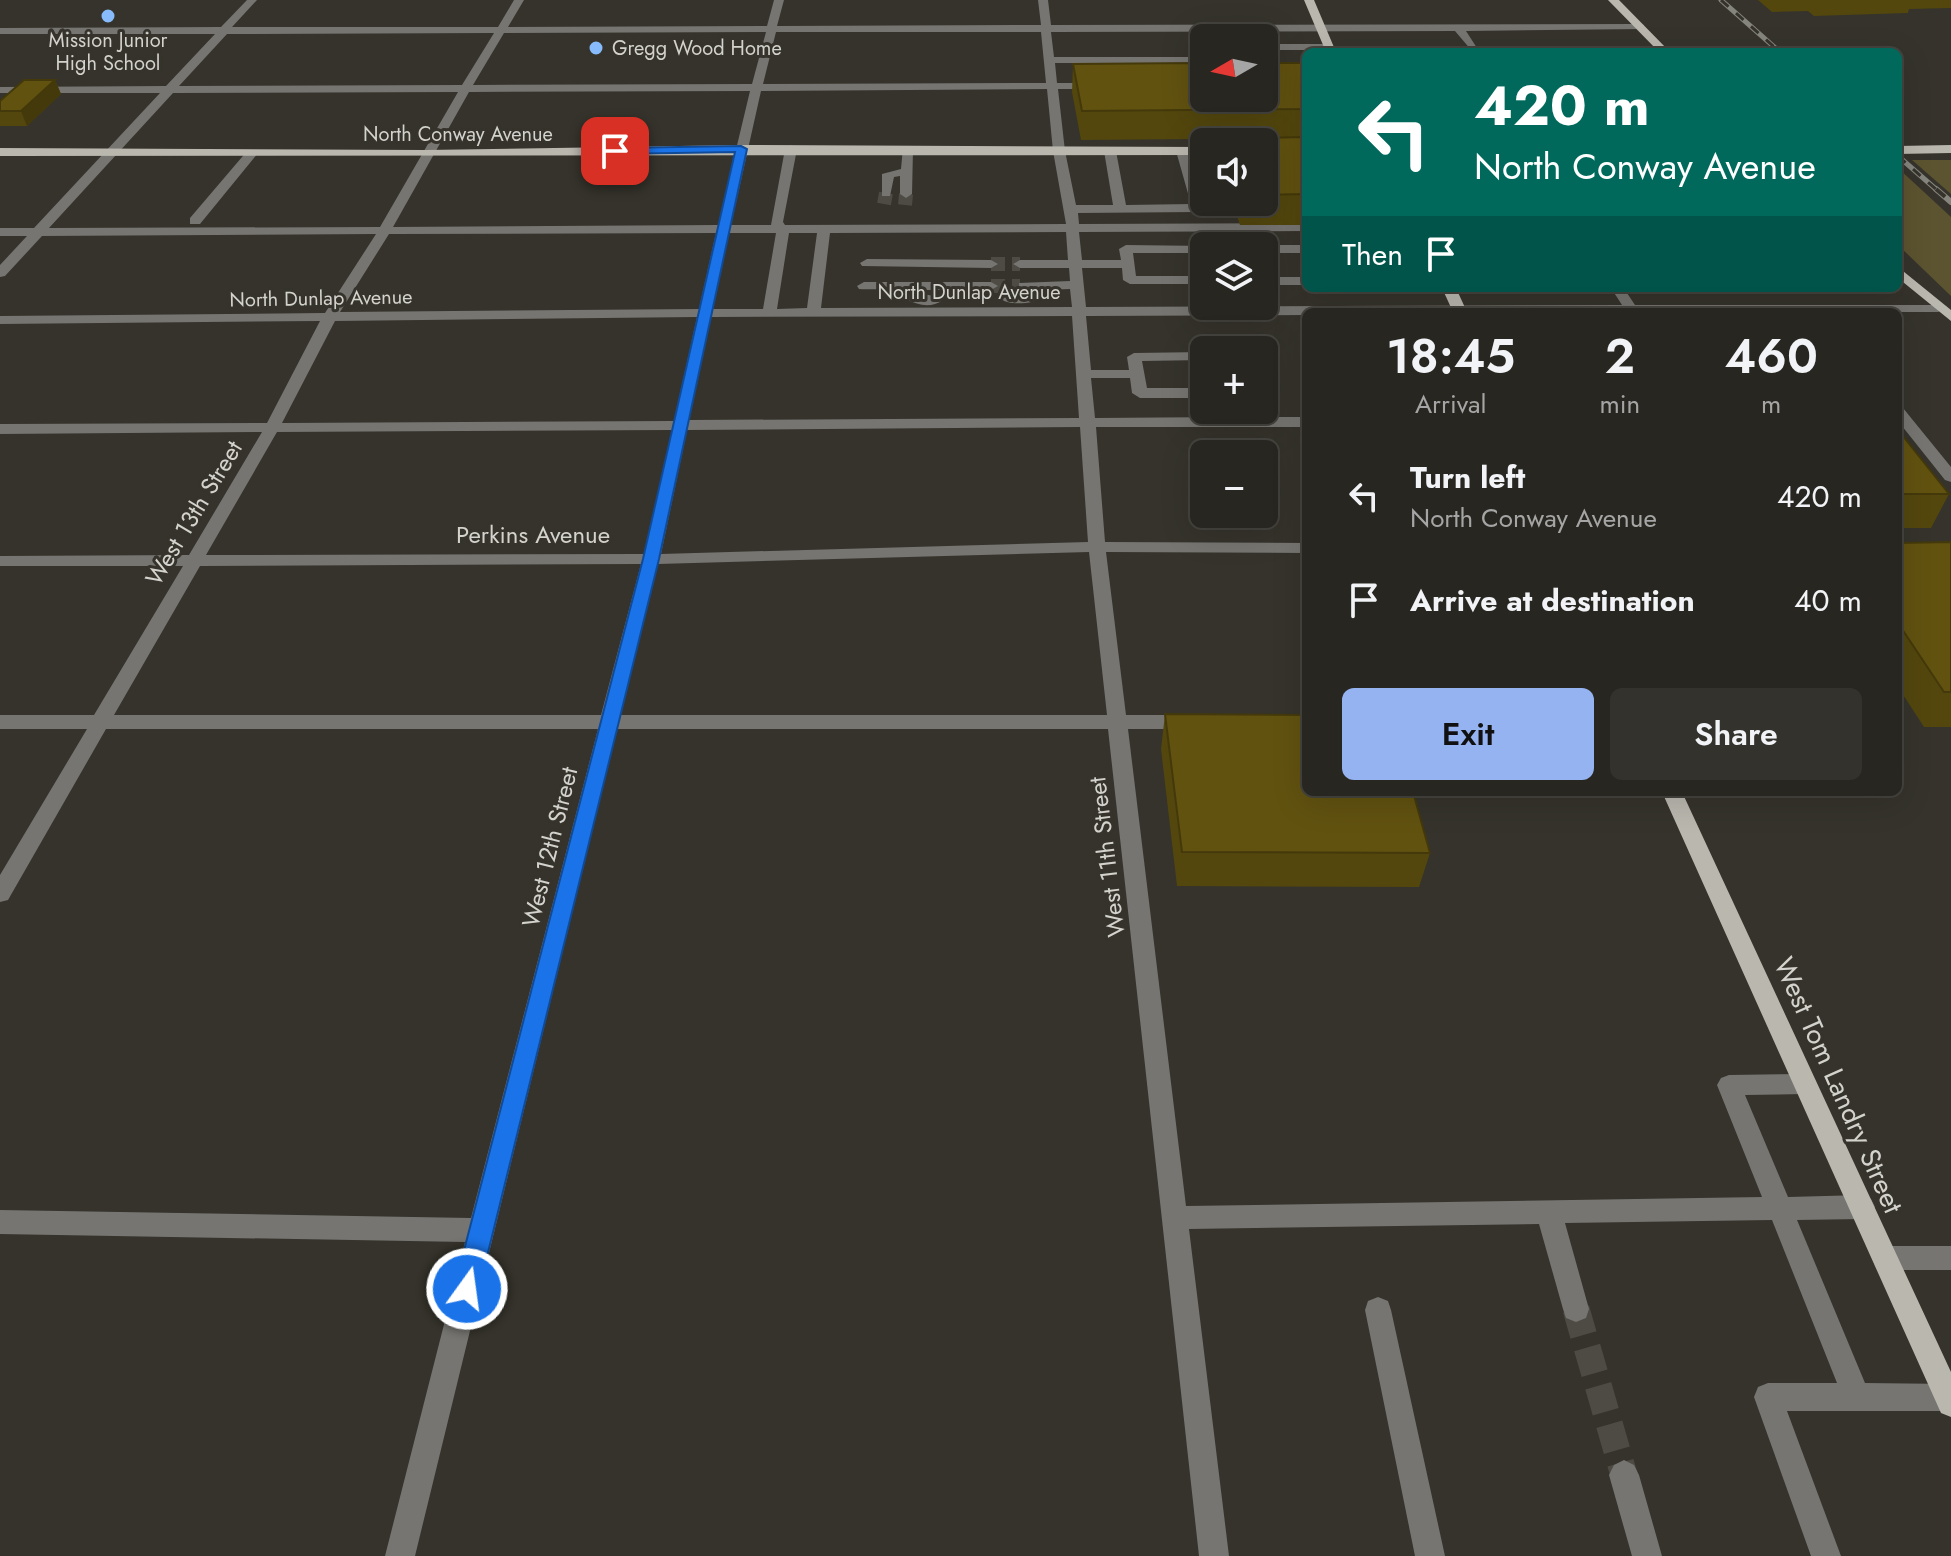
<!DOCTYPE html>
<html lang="en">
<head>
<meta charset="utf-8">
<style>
  :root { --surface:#282620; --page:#34322d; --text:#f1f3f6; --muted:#a5a5a5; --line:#44433e; --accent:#95b2f1 }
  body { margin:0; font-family:Jost,sans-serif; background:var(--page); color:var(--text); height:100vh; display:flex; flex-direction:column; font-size:30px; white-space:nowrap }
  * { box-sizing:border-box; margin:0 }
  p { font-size:26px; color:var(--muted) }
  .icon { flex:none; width:44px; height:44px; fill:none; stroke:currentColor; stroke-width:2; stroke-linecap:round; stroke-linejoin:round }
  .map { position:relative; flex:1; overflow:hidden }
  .side { position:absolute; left:1302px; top:308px; width:600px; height:488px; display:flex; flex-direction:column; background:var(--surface); border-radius:12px; box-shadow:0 8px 32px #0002,0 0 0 2px var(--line) }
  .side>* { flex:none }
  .top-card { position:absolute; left:1302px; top:48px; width:600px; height:244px; border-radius:12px; box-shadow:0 8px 32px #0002,0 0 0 2px var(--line); background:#00695c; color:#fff; overflow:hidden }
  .needle { width:52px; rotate:261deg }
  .controls { position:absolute; left:1190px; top:24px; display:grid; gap:16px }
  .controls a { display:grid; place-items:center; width:88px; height:88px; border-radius:12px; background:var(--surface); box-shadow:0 8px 32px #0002,0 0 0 2px var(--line); font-size:40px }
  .pin { position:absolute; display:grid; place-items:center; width:68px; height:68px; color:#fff; margin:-34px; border-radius:16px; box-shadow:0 4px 12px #0006 }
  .me { position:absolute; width:88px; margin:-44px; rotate:14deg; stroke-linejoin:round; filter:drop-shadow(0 0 6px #0008) }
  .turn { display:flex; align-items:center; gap:28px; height:168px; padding:0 40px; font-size:36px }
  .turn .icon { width:104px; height:104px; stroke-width:2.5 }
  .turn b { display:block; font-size:56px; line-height:68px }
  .then { display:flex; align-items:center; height:76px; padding:0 40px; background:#0003; gap:16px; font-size:30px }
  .eta { display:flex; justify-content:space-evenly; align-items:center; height:136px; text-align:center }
  .eta b { font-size:48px; font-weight:600; line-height:56px }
  .cta { display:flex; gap:16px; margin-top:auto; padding:16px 40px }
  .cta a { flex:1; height:92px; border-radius:12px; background:var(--accent); color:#111; font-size:32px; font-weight:600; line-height:92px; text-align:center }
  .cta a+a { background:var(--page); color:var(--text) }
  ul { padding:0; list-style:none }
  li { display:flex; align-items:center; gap:24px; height:104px; padding:0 40px }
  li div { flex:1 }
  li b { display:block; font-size:30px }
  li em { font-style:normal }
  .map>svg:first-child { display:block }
  .green { fill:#5c5330 }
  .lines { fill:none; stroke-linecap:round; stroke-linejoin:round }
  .minor-tunnel-far1 { stroke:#4d4b43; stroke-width:14; stroke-dasharray:14 7; stroke-linecap:butt }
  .minor-tunnel { stroke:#4d4b43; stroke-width:27; stroke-dasharray:27 13; stroke-linecap:butt }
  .minor { fill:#767571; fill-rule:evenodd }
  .major { fill:#b9b7ae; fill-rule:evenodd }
  .rail-far1-casing { stroke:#85847d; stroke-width:5 }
  .rail-casing { stroke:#85847d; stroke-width:6 }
  .rail-far1 { stroke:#35332b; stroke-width:3; stroke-dasharray:10; stroke-linecap:butt }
  .rail { stroke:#35332b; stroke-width:4; stroke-dasharray:12; stroke-linecap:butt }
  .wall { fill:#53470e }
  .shaded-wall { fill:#44390b }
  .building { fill:#615210; stroke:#44390b; stroke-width:2 }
  .route { fill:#1a73e8; stroke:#114b97; stroke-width:2 }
  .poi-dot { fill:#87bbfb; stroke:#35332b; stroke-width:3 }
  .labels { text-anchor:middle; stroke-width:6; stroke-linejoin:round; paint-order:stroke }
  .far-poi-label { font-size:20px; fill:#d3d2cc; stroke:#35332b }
  .far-street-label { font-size:20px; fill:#d3d2cc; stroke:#35332b }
  .street-label { font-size:24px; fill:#d3d2cc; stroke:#35332b }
  .near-street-label { font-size:28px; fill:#d3d2cc; stroke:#35332b }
</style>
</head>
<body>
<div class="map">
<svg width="1951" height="1556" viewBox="0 0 1951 1556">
  <rect width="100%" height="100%" fill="#35332b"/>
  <!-- green -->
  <path class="green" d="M1912 160H1951V194Z
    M1898 168 1951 217V296L1898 245Z"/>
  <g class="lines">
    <!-- minor-tunnel-far1 -->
    <path class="minor-tunnel-far1" d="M884 204 886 193
      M905 205 906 194
      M991 264H1020
      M991 286H1020"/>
    <!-- minor-tunnel -->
    <path class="minor-tunnel" d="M1576 1309 1624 1475"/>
    <!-- minor -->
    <path class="minor" d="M247 0H257L232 27H498L514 0H524L508 27 767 26 774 0H784L777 26 1041 25 1038 0H1048L1051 25 1640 24 1644 25V29L1466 31 1477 48 1472 51 1455 31 1051 32 1054 57H1197L1202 60 1197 63H1055L1057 83H1100L1106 86 1100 89H1058L1065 151 1076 205H1113L1104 151 1110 147 1116 151 1126 205 1191 204 1176 151 1182 147 1188 151 1204 208 1198 212 1078 213 1079 224 1306 223V231L1079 232 1082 260H1121L1119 249 1126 245 1208 246H1204V253H1133L1136 276H1204V284H1130L1123 280 1122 268H1082L1086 307 1622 305 1611 288 1817 289 1810 293H1627L1635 305H1943L1945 308 1938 312H1306V315L1086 316 1091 370H1129L1127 357 1134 353 1204 352V360L1142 361 1147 388H1204V398H1140L1132 393 1130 378H1091L1095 418 1226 417 1224 410H1240L1242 417H1306V427H1096L1105 542 1306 543V553L1106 552 1126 715H1190L1200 722 1190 729H1128L1186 1206 1762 1197 1717 1085 1721 1078 1729 1075 1805 1074 1813 1077 1817 1084 1813 1091 1805 1094 1745 1095 1788 1197 1862 1195 1871 1199 1875 1207 1871 1215 1862 1219 1797 1220 1865 1383 1951 1384V1410L1948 1411H1787L1841 1556H1811L1754 1397 1758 1387 1768 1383H1837L1772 1220 1565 1223 1589 1309 1586 1318 1576 1322 1566 1318 1563 1309 1539 1224 1189 1229 1229 1556H1199L1108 729H617L415 1556H385L465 1242 0 1234V1210L471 1218 598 729H106L8 900 0 902V875L87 729H0V715H94L183 566H0V556L189 555 262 432 0 434V424L267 423 320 321 0 324V316L325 313 376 234 42 236 5 276 0 277V265L27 236H0V228H34L160 93H0V87L166 86 215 34H0V28L221 27ZM766 32 752 84 473 85 504 33ZM776 32H1041L1046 83 763 84ZM494 33 462 85 179 86 227 34ZM1047 89 1053 151 1066 224 785 225 783 222 797 149 791 145 785 149 771 225H731L761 91ZM750 91 718 225 393 227 469 92ZM458 92 380 227 49 228 173 93ZM1066 232 1068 260H1020L1013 264 1020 268H1069L1070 281 1019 283V289L1029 290V293L1008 295 1001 299C1010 306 1034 304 1043 297L1042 290 1070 289 1072 307 821 308 830 233ZM716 233 699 309 340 312 389 234ZM729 233H776L763 309H713ZM789 233H817L807 308 777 309ZM1072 316 1079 418 689 420 711 317ZM697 317 674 421 282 423 335 321ZM1080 427 1088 542 661 554 687 430ZM672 430 644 554 206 555 277 432ZM1089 552 1107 715H620L658 564ZM641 564 601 715H114L200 566Z
      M1264 44H1329L1334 47 1329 50H1264Z
      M1626 46H1662L1667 49 1663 52 1622 51 1621 49Z
      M903 147 913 150 912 194 906 198 900 194V176L894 177 890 196H882V174L901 169Z
      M248 150 258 153 200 224H190V218Z
      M1264 245H1306V253H1264V246H1260Z
      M867 259 991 260 998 264 991 268 862 266 860 263Z
      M1264 277H1306V285H1264Z
      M864 282H991L998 286 991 290H905C917 297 933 292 943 300 923 314 905 296 886 291 878 288 868 290 859 289L857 286Z
      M1898 406 1903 408 1951 467V482L1945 480 1898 421Z
      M1885 1246H1951V1270H1885L1876 1267 1872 1258 1876 1249Z
      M1378 1297 1388 1301 1391 1310 1445 1556H1415L1365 1310 1368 1301Z
      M1624 1460 1634 1465 1639 1475 1662 1556H1632L1609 1475 1614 1465Z"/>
    <!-- major -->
    <path class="major" d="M1304 0H1314L1336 52H1326Z
      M1608 0H1619L1670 52H1659Z
      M741 145 1204 147V155L0 156V148L426 150Z
      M1951 145V153L1898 154V146Z
      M1898 267 1951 310V321L1898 278Z
      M1442 288H1456L1467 312H1453Z
      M1662 792H1682L1951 1372V1417L1941 1413Z"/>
    <!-- rail-far1 casing -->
    <g class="rail-far1-casing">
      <path id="rail-far1" d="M1721 0 1780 52
        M1898 156 1938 191"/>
    </g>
    <!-- rail casing -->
    <g class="rail-casing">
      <path id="rail" d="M1936 189 1951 202"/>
    </g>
    <!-- rail-far1 -->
    <use href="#rail-far1" class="rail-far1"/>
    <!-- rail -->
    <use href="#rail" class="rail"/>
  </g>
  <!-- wall -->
  <path class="wall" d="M1758 0H1951V8L1909 9 1908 13 1814 16 1808 11 1772 12Z
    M1306 63V225H1240L1232 202H1264V142H1204V186L1198 168 1201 139 1081 140 1072 92 1073 64 1204 98Z
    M55 80 61 94 27 126H0V101Z
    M1898 430 1949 494 1931 528H1898Z
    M1951 542V727H1924L1898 687V543Z
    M1165 714 1430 853 1419 887 1177 886 1161 749Z"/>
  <!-- shaded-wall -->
  <path class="shaded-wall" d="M55 80 61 94 27 126 21 111Z"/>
  <!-- building -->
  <path class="building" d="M1195 63 1200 78H1204V98H1264V63H1306V109L1082 111 1073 64Z
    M24 80H55L21 111H0V101Z
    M1306 137V194L1264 195V142H1204V147L1201 139Z
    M1898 430 1949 494H1898Z
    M1951 542V692H1944L1898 623V543Z
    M1165 714 1306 715V792H1413L1430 853 1182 852Z"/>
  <!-- route -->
  <path class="route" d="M741 146 747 149 659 559 479 1289 475 1297 467 1300 458 1297 454 1289 643 559 735 152 615 154 610 151 615 148Z"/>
  <!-- markers -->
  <g class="poi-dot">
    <circle cx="108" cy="16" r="8"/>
    <circle cx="596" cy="48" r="8"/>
  </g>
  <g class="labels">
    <!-- far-poi labels -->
    <g class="far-poi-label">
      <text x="108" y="47">Mission Junior<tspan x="108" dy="23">High School</tspan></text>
      <text x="612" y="55" text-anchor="start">Gregg Wood Home</text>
    </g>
    <!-- far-street labels -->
    <g class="far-street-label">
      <text x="458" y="141">North Conway Avenue</text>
      <text x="969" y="299">North Dunlap Avenue</text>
      <text transform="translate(321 298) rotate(-1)" y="7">North Dunlap Avenue</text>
    </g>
    <!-- street labels -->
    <g class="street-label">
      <text transform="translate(194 513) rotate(-59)" y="8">West 13th Street</text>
      <text x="533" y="543">Perkins Avenue</text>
      <text transform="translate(550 847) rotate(-76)" y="8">West 12th Street</text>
      <text transform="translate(1107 857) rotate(-97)" y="8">West 11th Street</text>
    </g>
    <!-- near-street labels -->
    <g class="near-street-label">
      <text transform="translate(1839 1085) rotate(66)" y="10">West Tom Landry Street</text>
    </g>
  </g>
</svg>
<div class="controls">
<a><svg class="needle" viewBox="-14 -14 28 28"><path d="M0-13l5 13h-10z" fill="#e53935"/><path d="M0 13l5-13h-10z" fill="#a5a5a5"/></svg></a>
<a><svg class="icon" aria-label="sound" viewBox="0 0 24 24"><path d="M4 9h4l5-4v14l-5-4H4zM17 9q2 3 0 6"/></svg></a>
<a><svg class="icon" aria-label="layers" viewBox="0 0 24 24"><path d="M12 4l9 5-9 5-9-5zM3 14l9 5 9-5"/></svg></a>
<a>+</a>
<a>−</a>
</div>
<div class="pin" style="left:615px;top:151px;background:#d93025"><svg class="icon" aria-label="arrive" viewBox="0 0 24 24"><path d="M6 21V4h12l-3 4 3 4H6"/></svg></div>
<svg class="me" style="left:467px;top:1289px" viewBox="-20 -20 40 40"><circle r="17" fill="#1a73e8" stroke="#fff" stroke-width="3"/><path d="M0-11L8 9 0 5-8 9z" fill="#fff"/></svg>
<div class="top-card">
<div class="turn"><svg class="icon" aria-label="left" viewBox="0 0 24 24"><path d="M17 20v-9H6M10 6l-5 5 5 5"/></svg><div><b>420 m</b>North Conway Avenue</div></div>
<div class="then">Then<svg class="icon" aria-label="arrive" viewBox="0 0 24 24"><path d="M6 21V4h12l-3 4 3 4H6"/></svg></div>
</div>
<section class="side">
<div class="eta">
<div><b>18:45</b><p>Arrival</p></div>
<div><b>2</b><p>min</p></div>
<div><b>460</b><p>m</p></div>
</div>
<ul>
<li><svg class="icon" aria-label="left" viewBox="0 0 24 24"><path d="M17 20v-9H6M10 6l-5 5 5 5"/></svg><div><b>Turn left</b><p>North Conway Avenue</p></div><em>420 m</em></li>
<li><svg class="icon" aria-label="arrive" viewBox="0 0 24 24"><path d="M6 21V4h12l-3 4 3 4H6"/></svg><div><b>Arrive at destination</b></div><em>40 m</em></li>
</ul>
<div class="cta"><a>Exit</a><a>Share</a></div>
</section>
</div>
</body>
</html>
